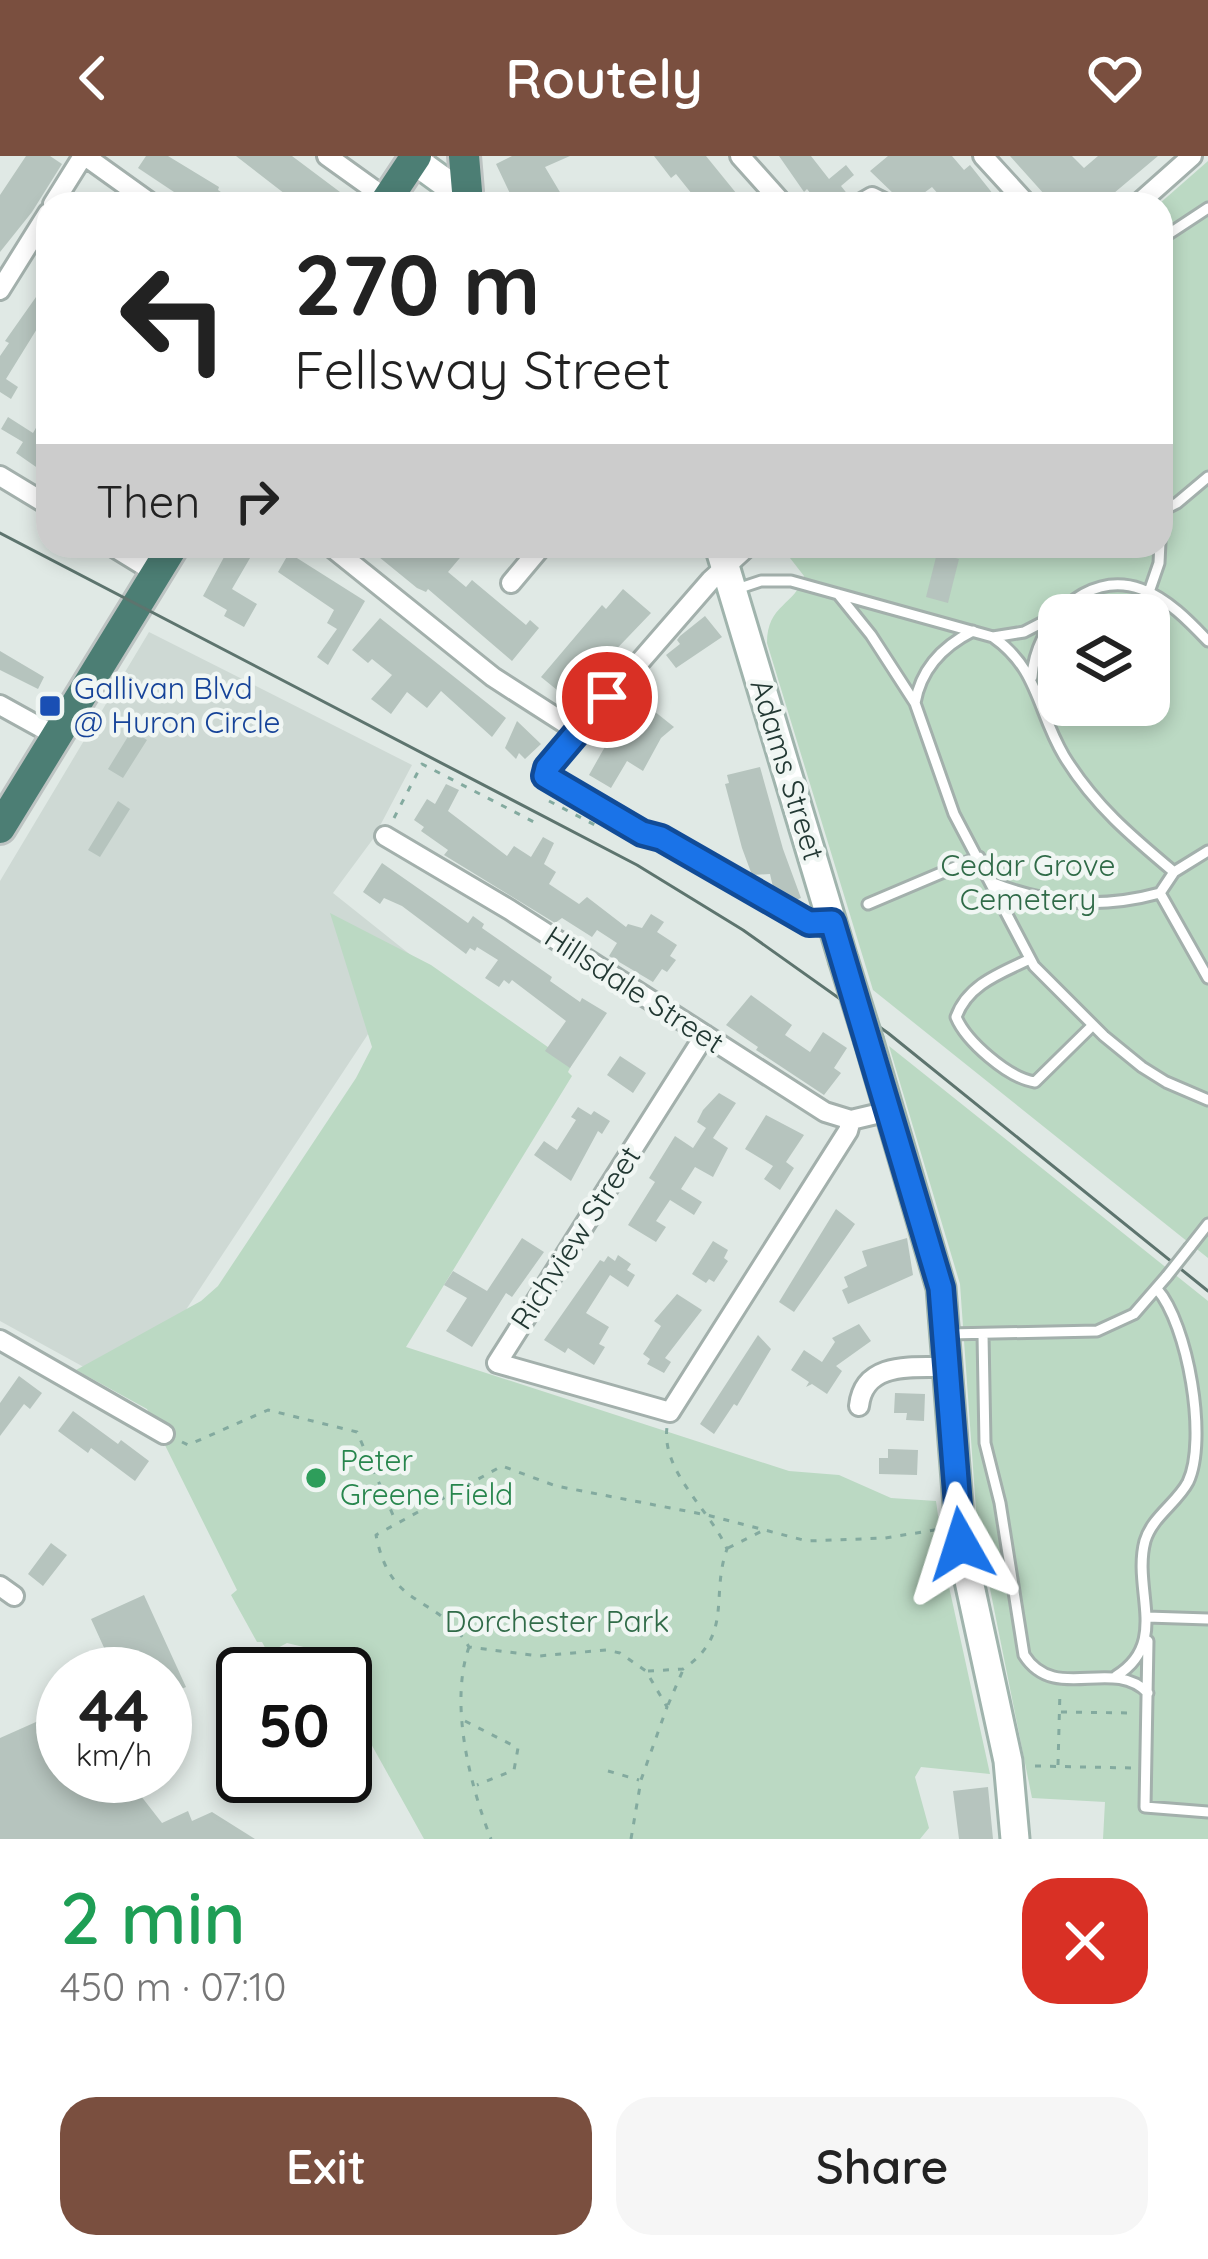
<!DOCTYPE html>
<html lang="en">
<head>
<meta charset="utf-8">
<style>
  :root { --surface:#fff; --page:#f6f6f6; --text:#222; --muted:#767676; --accent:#7a4f3f }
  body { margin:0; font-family:Quicksand,sans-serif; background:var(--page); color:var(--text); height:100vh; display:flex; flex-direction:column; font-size:45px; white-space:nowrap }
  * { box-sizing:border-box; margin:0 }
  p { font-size:39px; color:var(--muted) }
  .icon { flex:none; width:66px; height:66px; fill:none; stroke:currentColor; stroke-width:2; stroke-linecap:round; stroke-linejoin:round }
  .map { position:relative; height:1683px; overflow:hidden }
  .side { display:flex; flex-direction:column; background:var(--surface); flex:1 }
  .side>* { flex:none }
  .guide { position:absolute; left:36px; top:36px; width:1137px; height:366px; border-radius:36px; box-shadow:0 6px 18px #0003; background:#fff; color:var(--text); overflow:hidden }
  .fabs { position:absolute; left:1038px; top:438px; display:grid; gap:24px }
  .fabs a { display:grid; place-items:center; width:132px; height:132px; border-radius:24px; background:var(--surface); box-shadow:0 6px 18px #0003; font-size:60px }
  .speed { position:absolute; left:36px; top:1491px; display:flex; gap:24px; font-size:60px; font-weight:700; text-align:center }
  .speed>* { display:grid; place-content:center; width:156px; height:156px; border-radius:50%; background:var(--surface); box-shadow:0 6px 18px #0003; line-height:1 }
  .speed small { font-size:30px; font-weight:400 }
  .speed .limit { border:6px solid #111; border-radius:18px; background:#fff; color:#111 }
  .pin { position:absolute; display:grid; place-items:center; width:102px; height:102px; color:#fff; margin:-51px; border:6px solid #fff; border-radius:50%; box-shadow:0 3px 12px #0007 }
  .me { position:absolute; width:132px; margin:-66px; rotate:354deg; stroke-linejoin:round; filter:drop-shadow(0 0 9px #0008) }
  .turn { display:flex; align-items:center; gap:42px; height:252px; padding:0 60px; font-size:54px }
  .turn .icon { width:156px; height:156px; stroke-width:2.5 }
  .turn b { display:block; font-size:84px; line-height:102px }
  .then { display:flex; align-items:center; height:114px; padding:0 60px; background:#0003; gap:24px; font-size:45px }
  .round { display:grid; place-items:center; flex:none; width:126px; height:126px; border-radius:36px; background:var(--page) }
  .summary { display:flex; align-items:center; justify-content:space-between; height:204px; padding:0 60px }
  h1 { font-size:72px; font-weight:600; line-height:90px; color:#1e9e55 }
  .cta { display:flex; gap:24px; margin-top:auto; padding:24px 60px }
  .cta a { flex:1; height:138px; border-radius:36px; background:var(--accent); color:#fff; font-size:48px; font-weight:600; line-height:138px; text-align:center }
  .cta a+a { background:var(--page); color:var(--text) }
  header { display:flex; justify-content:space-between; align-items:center; height:156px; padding:0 60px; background:var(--accent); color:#fff; font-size:54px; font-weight:600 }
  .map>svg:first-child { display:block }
  .built { fill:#ced9d4 }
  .green { fill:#bbd9c3; fill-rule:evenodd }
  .building { fill:#b6c4be }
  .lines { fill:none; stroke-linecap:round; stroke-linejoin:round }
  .service-casing { stroke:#a3b0ac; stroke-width:15 }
  .minor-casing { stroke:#a3b0ac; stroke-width:24 }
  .secondary-casing { stroke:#a0b4ad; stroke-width:33 }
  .trunk-casing { stroke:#bdc3c2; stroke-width:36 }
  .path { stroke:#83aa9f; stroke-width:3; stroke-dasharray:6 9; stroke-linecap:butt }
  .service { stroke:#fff; stroke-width:9 }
  .minor { stroke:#fff; stroke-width:18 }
  .secondary { stroke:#fff; stroke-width:27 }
  .trunk { stroke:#4c7e74; stroke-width:30 }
  .tram { stroke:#5d746e; stroke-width:3 }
  .service-bridge-casing { stroke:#a3b0ac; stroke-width:15; stroke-linecap:butt }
  .secondary-bridge-casing { stroke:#a0b4ad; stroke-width:33; stroke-linecap:butt }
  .service-bridge { stroke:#fff; stroke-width:9 }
  .secondary-bridge { stroke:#fff; stroke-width:27 }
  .route-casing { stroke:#114b97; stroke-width:30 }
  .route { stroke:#1a73e8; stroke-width:21 }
  .transit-dot { fill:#1a4fb4; stroke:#f0f6f3; stroke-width:4.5 }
  .leisure-dot { fill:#2e9e5b; stroke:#f0f6f3; stroke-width:4.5 }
  .labels { text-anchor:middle; stroke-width:9; stroke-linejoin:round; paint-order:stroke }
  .transit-label { font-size:30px; fill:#164399; stroke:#f0f6f3; text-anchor:start }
  .street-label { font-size:30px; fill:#223833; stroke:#f0f6f3 }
  .park-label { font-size:30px; fill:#306b48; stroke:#f0f6f3 }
  .leisure-label { font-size:30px; fill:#27864d; stroke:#f0f6f3; text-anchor:start }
</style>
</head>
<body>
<header><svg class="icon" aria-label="back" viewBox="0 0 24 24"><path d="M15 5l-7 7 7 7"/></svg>Routely<svg class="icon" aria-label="heart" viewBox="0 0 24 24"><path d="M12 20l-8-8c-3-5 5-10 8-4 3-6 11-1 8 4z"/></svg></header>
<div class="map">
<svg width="1208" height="1683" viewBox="0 0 1208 1683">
  <rect width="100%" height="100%" fill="#e0e9e5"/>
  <!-- built -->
  <path class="built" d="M149 476 412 609 373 683 333 737 417 804 131 1237 0 1165V725Z"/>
  <!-- green -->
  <path class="green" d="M1208 5V1102L873 834 767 487C767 448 795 450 804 420L790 402 789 390H1161L1159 48ZM1059 459H1149V549H1059Z
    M330 757 431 809 572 908 568 916 572 920 406 1191 789 1315 839 1319 891 1342 936 1345 946 1417 990 1618 921 1611 915 1621 929 1672 920 1683H424L345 1541V1518H331L316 1494 287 1487 268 1497 262 1486H257L231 1439 237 1434 147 1253 76 1214 201 1145 218 1130 356 922 372 891Z
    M889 890 1208 1145V1683H1103L1105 1646 1032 1642 977 1368 960 1128Z"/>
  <!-- building -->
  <path class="building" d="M26 0H50L62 8 32 56 0 96V39Z
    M146 0H168L219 31 218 34 238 48H192L138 12Z
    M236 0H292L356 48H298Z
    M512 0H570L545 11 567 48H515L496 8Z
    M654 0H706L745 48H700L676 18 671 22Z
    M779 0H811L829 23 846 9 854 19 841 30 849 40 847 48H819L807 33 804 36Z
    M888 0H952L964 14 970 9 1001 48H947L932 31 909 48H899L896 40 870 15Z
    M1010 0H1072L1084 12 1098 0H1158L1101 48H1053Z
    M48 124V155L6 223 18 231 11 243 0 236V200L9 187 5 185Z
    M48 251V299L39 313 16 297 23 286 1 273 8 261 33 277Z
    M230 390H257L232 433 257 448 244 471 224 460 227 454 203 440Z
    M387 390H426L441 402 451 390H470L448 416 466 431 472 424 526 469 530 464 539 472 512 505 428 433 426 436 417 432 379 401Z
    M289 397 365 445 328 509 317 501 337 473 327 467 334 454 278 416Z
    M937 397 959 403 948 447 926 441Z
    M623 433 651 457 605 505 597 498 582 517 593 527 579 544 566 533 562 538 541 521 602 449 606 453Z
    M705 460 722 481 676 512 666 499 680 488 677 484 680 480Z
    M380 462 506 562 492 581 441 535 427 552 407 536 391 558 371 543 392 519 372 503 368 507 352 494Z
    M0 495 44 521 38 533 0 514Z
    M639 543 674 571 661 582 643 615 627 605 611 632 589 619 615 573 619 575 634 557 630 554Z
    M517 565 541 588 525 603 519 597 516 603 505 592Z
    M132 574 147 584 123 622 108 613Z
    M760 611 783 693 801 742 796 744 773 731 770 718 752 719 742 692 725 628 729 627 727 619Z
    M446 628 459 634 448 655 507 700 514 690 531 701 543 681 554 687 544 708 556 716 549 728 579 748 587 741 626 771 628 768 642 772 651 758 664 766 657 776 677 789 670 800 676 804 667 816 662 813 653 826 609 800 617 787 597 774 592 781 562 762 555 767 444 699 448 694 421 675 424 671 414 664 427 643 435 648Z
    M118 645 130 653 100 701 88 694Z
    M382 707 468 767 473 760 484 768 482 772 552 821 550 825 580 846 582 842 607 857 570 912 545 895 566 865 512 824 509 828 504 824 499 831 485 822 498 804 477 791 475 795 470 792 466 798 402 750 384 742 380 748 363 736Z
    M751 839 792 869 785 879 810 896 823 876 847 892 834 912 841 917 824 939 756 894 758 891 726 869Z
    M620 900 646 917 633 937 607 919Z
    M719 937 736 947 713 982 728 992 713 1021 695 1011 681 1033 702 1046 694 1059 670 1044 656 1065 666 1071 656 1086 628 1069 655 1026 649 1022 675 980 693 992 706 972 697 966 703 954Z
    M578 951 591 959 594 955 610 965 602 978 598 975 571 1025 534 999 544 985 557 994 576 964 571 961Z
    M766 959 804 979 786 1006 794 1012 780 1034 764 1023 773 1010 745 993Z
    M836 1053 855 1068 794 1156 779 1146Z
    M522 1082 544 1096 512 1141 506 1137 472 1191 446 1175 467 1142 444 1129 453 1115 487 1135Z
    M907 1082 913 1119 848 1148 842 1134 848 1131 844 1121 867 1110 862 1095Z
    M713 1085 728 1094 724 1102 728 1105 714 1126 709 1123 706 1127 692 1118Z
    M618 1099 631 1108 627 1114 635 1119 628 1131 610 1119 586 1157 609 1171 599 1188 605 1191 594 1209 568 1192 565 1197 544 1184 600 1104 604 1106 608 1100 615 1105Z
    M677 1138 702 1154 665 1202 671 1206 664 1217 647 1208 650 1203 643 1198 661 1170 654 1165Z
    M859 1168 871 1185 836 1210 842 1215 827 1238 812 1228 806 1231 809 1226 791 1214 804 1194 822 1206 835 1186 832 1182Z
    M758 1179 771 1193 737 1250 734 1248 714 1278 700 1268Z
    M19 1220 42 1237 30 1253 24 1248 0 1280V1247Z
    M895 1237 925 1238 924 1265 906 1264 907 1257H894Z
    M73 1255 118 1288 121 1284 149 1305 135 1325 91 1292 88 1297 58 1275Z
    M888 1293 918 1294 917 1319 879 1318V1302H888Z
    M51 1387 67 1399 43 1430 28 1418Z
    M144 1439 186 1531 165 1540V1518H116L91 1463Z
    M63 1554V1620H165L141 1640 162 1667 188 1655 192 1665 212 1656 255 1683H0V1582Z
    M988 1631 993 1683H959L953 1635Z"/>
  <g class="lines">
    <!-- service casing -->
    <g class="service-casing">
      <path id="service" d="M1161 83 1208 52
        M1161 355 1177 347 1208 321
        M734 434 761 425H791L993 481 1024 476 1051 462
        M1149 436 1159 407 1161 365
        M838 438 871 479 915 547 954 658 1034 810 1104 880 1142 911 1166 926 1208 944
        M993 481C1039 513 1037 555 1064 600 1094 649 1131 680 1174 716
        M1032 521C1035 469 1085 413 1141 433 1167 442 1190 466 1208 485
        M915 547C921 513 943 490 973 475
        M993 727C1050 749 1101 753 1160 737L1174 716 1208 695
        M1160 737 1208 822
        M868 748 979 701
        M1030 803C1001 817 968 828 956 861 966 885 1008 922 1035 926L1093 869
        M1190 1091 1208 1068
        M949 1178 1097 1175 1134 1158 1167 1120
        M983 1179 985 1287 1000 1347 1024 1499C1055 1548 1112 1500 1148 1537
        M1147 1461 1208 1463
        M1148 1485 1145 1651 1208 1656
        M1116 1520C1170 1487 1132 1434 1145 1385 1152 1361 1177 1347 1188 1326 1208 1284 1188 1168 1157 1133"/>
    </g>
    <!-- minor casing -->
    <g class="minor-casing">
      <path id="minor" d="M85 0 152 48
        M327 0 387 43
        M740 0 783 48
        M983 0 1027 48
        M53 48 83 0
        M860 48 872 41 886 48
        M1138 48 1192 0
        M0 134 48 57
        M0 320 48 349
        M112 390 156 417
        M330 390 493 521 577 575
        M748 390 711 424 544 616 642 677 661 682 809 767 832 766
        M511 427 542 390
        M0 549 56 580
        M385 680 510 754 825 956 851 964 889 955
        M705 879 497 1207 670 1256 848 975 851 964
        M0 1184 164 1278
        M859 1250C864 1204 915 1212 948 1211
        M0 1430 14 1440"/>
    </g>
    <!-- secondary casing -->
    <g class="secondary-casing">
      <path id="secondary" d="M414 4 447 28 467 35
        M719 390 843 803
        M869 886 941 1132 961 1388 1008 1605 1015 1683"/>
    </g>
    <!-- trunk casing -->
    <g class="trunk-casing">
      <path id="trunk" d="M464 0 467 35
        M384 48 416 0
        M0 672 173 390"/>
    </g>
    <!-- path -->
    <path class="path" d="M549 645 595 669
      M394 662 422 608 534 666 540 662
      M182 1286 188 1289 268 1254 357 1276 396 1366
      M728 1392 762 1375
      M469 1491C449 1548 470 1629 491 1683
      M648 1515 683 1513C734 1479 710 1440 727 1393 711 1355 661 1316 667 1271
      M668 1549 683 1514
      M1061 1556 1133 1557
      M465 1565 518 1592 514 1614 477 1629
      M1058 1609 1060 1534
      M1035 1610 1132 1612
      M608 1615 639 1624
      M631 1683 641 1624 667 1551 646 1515 620 1497 606 1494 539 1500 469 1491C436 1436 391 1456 376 1379L502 1310 556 1330 707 1359 807 1385 885 1382 941 1373"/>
    <!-- service -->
    <use href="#service" class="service"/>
    <!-- minor -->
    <use href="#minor" class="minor"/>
    <!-- secondary -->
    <use href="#secondary" class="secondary"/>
    <!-- trunk -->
    <use href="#trunk" class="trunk"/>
    <!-- tram -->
    <path class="tram" d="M0 377 637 709 743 774 888 877 1208 1135"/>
    <!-- service-bridge casing -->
    <g class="service-bridge-casing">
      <path id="service-bridge" d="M1167 1120 1190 1091"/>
    </g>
    <!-- secondary-bridge casing -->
    <g class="secondary-bridge-casing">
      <path id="secondary-bridge" d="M843 803 869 886"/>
    </g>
    <!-- service-bridge -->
    <use href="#service-bridge" class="service-bridge"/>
    <!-- secondary-bridge -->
    <use href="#secondary-bridge" class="secondary-bridge"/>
  </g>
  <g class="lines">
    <!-- route casing -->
    <g class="route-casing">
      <path id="route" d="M607 541 547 612 545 620 642 677 661 682 809 767 832 766 941 1132 961 1388"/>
    </g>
    <!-- route -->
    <use href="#route" class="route"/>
  </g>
  <!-- markers -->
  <rect class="transit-dot" x="38" y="538" width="24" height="24" rx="6"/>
  <circle class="leisure-dot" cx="316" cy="1322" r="12"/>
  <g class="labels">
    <!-- transit labels -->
    <g class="transit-label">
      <text x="74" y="543">Gallivan Blvd<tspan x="74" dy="34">@ Huron Circle</tspan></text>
    </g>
    <!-- street labels -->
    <g class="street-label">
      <text transform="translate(787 614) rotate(73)" y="10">Adams Street</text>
      <text transform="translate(634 834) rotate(33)" y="10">Hillsdale Street</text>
      <text transform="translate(576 1082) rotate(-57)" y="10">Richview Street</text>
    </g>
    <!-- park labels -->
    <g class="park-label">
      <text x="1028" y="720">Cedar Grove<tspan x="1028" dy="34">Cemetery</tspan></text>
      <text x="557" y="1476">Dorchester Park</text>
    </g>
    <!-- leisure labels -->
    <g class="leisure-label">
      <text x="340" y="1315">Peter<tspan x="340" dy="34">Greene Field</tspan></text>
    </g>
  </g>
</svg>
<div class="fabs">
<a><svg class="icon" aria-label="layers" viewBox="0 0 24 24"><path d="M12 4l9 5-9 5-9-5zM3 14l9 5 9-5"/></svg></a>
</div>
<div class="speed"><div>44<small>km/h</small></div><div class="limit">50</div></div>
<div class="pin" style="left:607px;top:541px;background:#d93025"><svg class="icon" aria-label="arrive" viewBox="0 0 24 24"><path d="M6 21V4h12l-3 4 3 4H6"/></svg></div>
<svg class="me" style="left:961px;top:1388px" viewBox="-20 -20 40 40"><path d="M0-17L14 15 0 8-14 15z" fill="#1a73e8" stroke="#fff" stroke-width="4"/></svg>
<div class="guide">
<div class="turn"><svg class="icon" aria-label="left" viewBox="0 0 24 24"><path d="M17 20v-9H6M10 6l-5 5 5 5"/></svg><div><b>270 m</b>Fellsway Street</div></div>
<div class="then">Then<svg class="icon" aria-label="right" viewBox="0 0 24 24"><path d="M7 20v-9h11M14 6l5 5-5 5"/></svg></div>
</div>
</div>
<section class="side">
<div class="summary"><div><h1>2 min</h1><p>450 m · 07:10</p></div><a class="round" style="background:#d93025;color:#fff"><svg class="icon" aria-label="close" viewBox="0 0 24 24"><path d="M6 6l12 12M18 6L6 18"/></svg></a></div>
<div class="cta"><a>Exit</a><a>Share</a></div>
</section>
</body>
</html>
